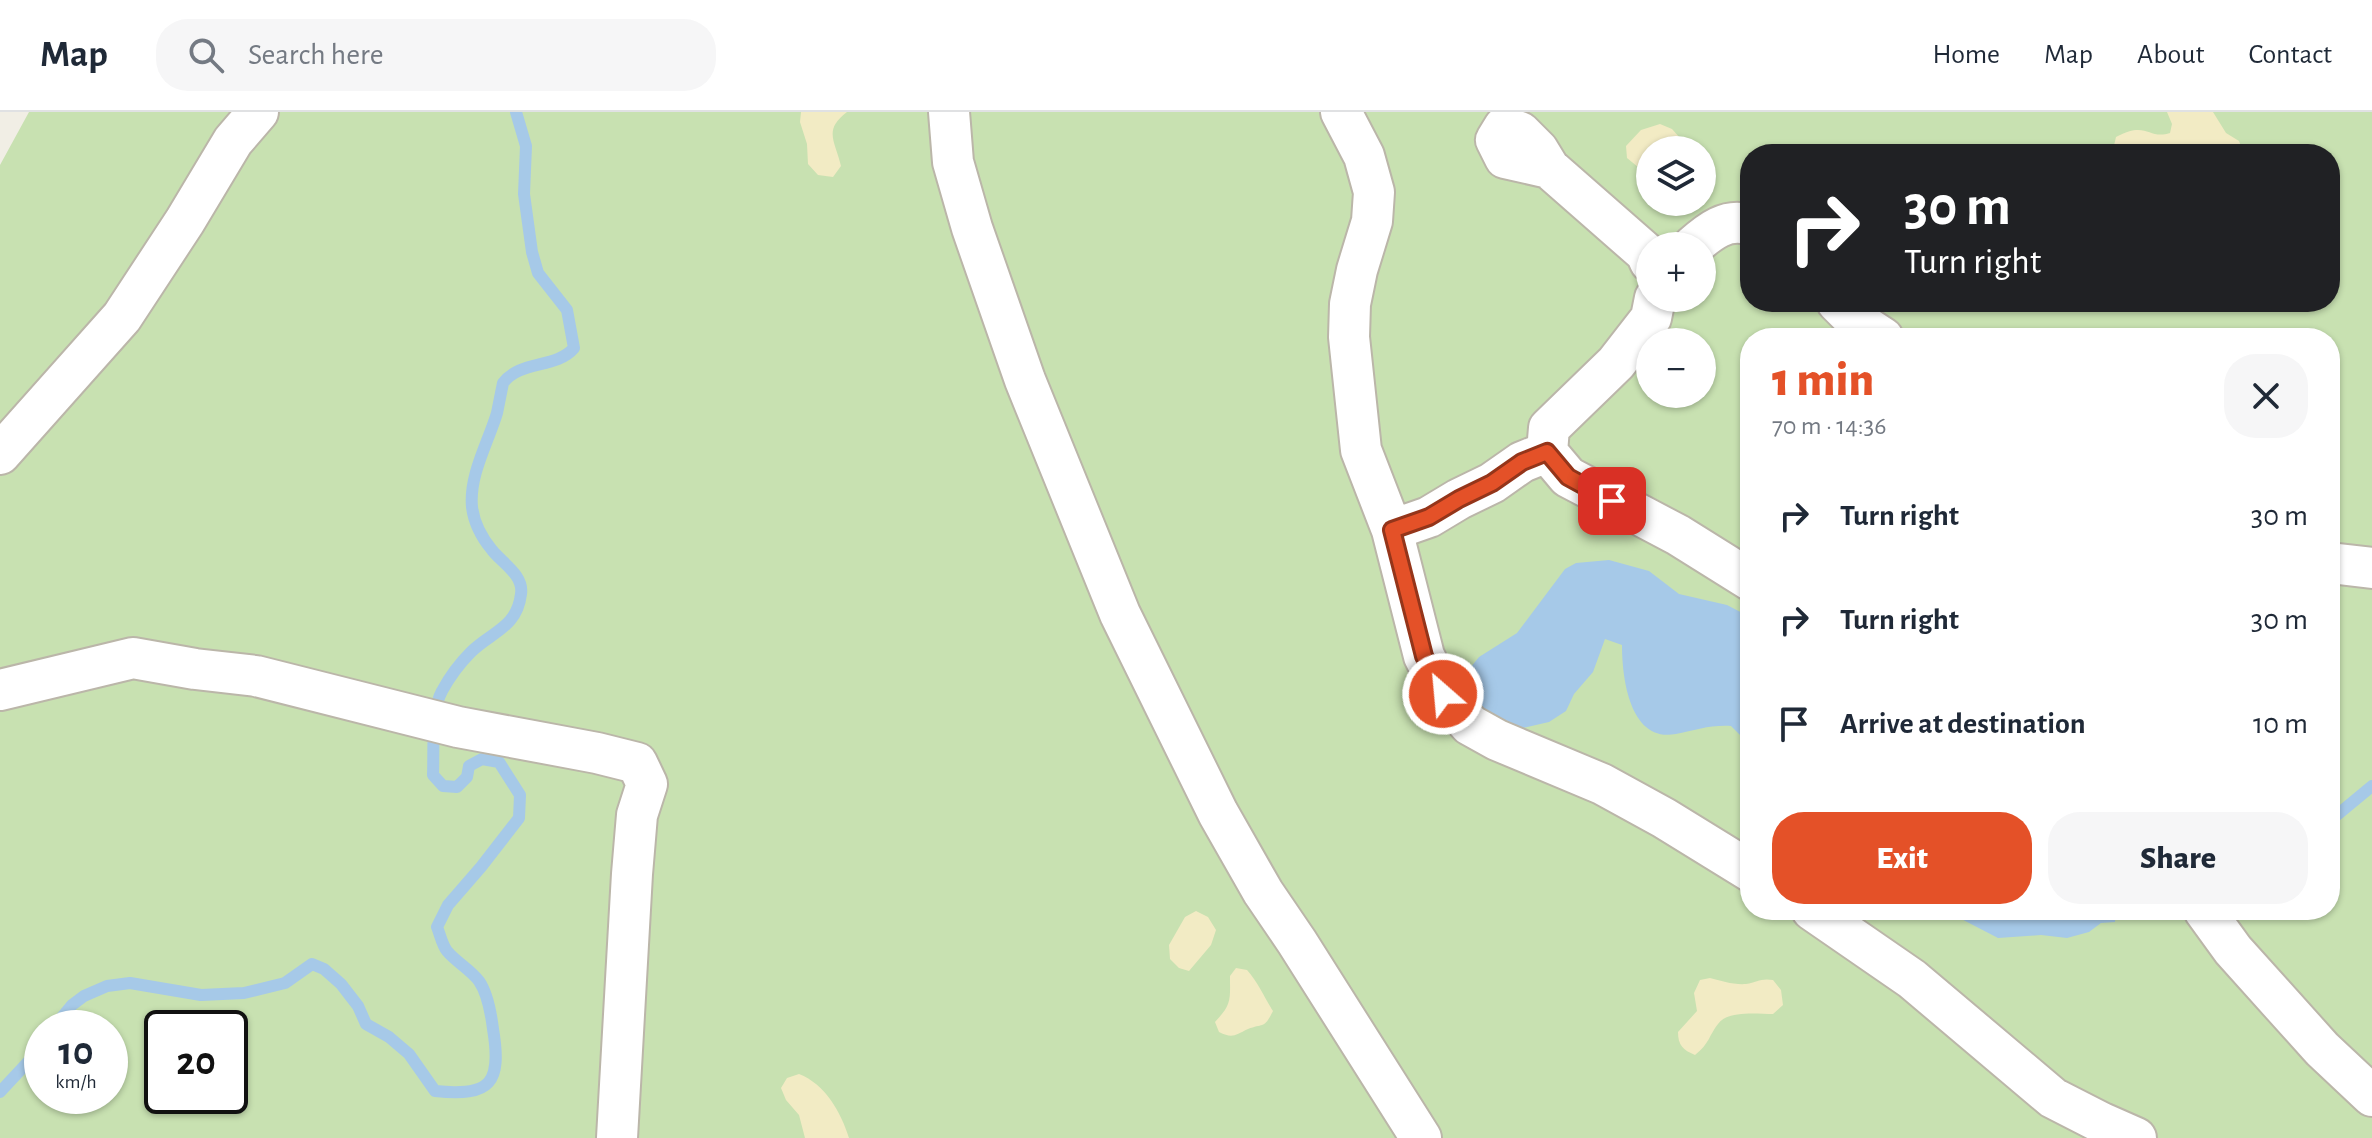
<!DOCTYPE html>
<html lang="en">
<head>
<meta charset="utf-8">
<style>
  :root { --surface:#fff; --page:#f6f6f7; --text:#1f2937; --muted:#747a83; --line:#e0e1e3; --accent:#e45128 }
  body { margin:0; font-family:"Alegreya Sans",sans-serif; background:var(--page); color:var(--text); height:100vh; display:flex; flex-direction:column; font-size:30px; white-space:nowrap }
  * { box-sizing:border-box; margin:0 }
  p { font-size:26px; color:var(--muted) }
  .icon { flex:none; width:44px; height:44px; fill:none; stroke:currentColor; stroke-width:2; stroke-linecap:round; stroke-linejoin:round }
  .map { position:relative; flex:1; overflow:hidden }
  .drawer { position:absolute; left:1740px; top:216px; width:600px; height:592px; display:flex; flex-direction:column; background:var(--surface); border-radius:32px; box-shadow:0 2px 6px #0004 }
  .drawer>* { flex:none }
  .hud { position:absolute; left:1740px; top:32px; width:600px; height:168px; border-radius:32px; box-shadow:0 2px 6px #0004; background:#202124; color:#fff; overflow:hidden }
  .fabs { position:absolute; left:1636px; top:24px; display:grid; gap:16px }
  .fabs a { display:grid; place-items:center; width:80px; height:80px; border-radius:50%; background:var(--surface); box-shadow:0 2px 6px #0004; font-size:40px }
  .speed { position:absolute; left:24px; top:898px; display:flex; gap:16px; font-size:40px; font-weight:700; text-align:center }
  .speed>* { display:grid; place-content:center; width:104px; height:104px; border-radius:50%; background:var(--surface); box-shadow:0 2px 6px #0004; line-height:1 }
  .speed small { font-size:20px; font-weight:400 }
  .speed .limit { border:4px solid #111; border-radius:12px; background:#fff; color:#111 }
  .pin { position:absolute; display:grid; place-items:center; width:68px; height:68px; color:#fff; margin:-34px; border-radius:16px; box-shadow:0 4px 12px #0006 }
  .me { position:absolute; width:88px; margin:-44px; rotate:333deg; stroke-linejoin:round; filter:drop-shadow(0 0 6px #0008) }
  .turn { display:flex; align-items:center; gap:28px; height:168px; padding:0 32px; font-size:36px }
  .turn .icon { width:104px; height:104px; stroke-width:2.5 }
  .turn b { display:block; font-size:56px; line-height:68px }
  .round { display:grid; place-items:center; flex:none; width:84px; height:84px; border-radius:32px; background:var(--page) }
  .headline { display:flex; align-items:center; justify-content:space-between; height:136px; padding:0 32px }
  h1 { font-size:48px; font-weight:800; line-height:60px; color:var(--accent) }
  .primary-button { display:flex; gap:16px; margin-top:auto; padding:16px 32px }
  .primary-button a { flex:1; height:92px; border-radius:32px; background:var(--accent); color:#fff; font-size:32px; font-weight:800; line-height:92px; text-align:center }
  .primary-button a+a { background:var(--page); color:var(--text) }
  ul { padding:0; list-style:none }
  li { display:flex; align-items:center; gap:24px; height:104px; padding:0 32px }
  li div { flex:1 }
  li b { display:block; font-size:30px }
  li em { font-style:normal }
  header { display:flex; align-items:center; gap:48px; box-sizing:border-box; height:112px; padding:0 40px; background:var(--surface); border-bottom:2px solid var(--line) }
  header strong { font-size:38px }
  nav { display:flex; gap:44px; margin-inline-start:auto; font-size:28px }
  .search { width:560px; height:72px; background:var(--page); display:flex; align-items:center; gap:20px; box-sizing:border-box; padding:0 28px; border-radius:32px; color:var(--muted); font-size:30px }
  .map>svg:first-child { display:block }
  .green { fill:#c8e1b1; fill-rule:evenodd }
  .sand { fill:#f2ebc4 }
  .water { fill:#a6c9e8 }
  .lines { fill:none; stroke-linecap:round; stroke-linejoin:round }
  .stream { stroke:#a6c9e8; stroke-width:12 }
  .minor-casing { stroke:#bbb6a9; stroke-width:44 }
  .minor { stroke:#fff; stroke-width:40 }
  .route-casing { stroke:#94351a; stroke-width:20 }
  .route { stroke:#e45128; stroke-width:14 }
</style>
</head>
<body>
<header>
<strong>Map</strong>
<div class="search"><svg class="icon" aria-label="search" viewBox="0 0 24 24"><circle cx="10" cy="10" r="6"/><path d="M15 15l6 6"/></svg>Search here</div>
<nav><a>Home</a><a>Map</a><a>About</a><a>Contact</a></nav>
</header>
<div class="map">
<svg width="2372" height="1026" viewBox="0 0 2372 1026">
  <rect width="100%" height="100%" fill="#f1eee5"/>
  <!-- green -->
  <path class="green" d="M29 0H2372V1026H0V53ZM1650 38H1702V90H1650ZM1750 42H2330V190H1750ZM1650 134H1702V186H1650ZM1750 226H2330V798H1750ZM1650 230H1702V282H1650ZM42 916H110V984H42ZM162 916H230V984H162Z"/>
  <!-- sand -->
  <path class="sand" d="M801 0H847C823 18 835 29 841 54L833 65 818 63 808 52 807 32 800 10Z
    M2167 0H2213L2226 21 2239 29 2244 42H2112L2116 25C2147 8 2148 28 2170 21L2172 12Z
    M1660 12 1672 17 1680 26 1678 38H1650V54L1638 55 1627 46 1626 34 1641 18Z
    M1196 799 1208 805 1216 818 1211 833 1189 859 1179 856 1170 847 1169 833 1185 805Z
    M1236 856 1247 858C1258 870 1264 885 1273 899 1264 917 1264 911 1248 917 1235 923 1233 927 1219 920L1215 910C1232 892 1230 888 1230 864Z
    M1710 866C1721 869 1734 873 1746 872 1757 870 1761 866 1773 868L1781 878 1783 893 1773 902C1757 902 1728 898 1718 912 1708 925 1710 931 1695 943 1683 938 1678 933 1678 920L1697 899 1694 881 1700 868Z
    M799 962C825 972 841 1000 849 1026H805L799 1003 786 988 781 976 787 966Z"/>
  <!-- water -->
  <path class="water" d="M1609 448 1649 459 1679 482 1727 493 1750 505V633L1731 614C1708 613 1698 618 1676 622 1629 631 1622 564 1622 533L1605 527 1593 560 1574 582 1566 599 1549 610 1514 618 1482 599 1471 581 1470 556 1479 545 1517 521 1565 457 1576 451Z
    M1944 798H2116L2115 810 2101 811 2089 820 2067 826 2041 823 1998 826Z"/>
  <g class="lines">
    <!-- stream -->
    <path class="stream" d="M2330 705 2337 703 2372 674
      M53 916 72 893 84 884 107 874 130 871 201 883 244 881 285 871 312 852 324 857 341 872 358 894 366 912 389 925 409 942 435 979C491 985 502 971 493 917 491 901 488 882 479 869 470 857 456 850 447 839 442 833 440 822 437 815L448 793 481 755 519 706 520 683 499 650 482 647 469 654 467 665 457 675 443 674 433 663C434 639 431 598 442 579 449 566 461 550 471 540 491 520 517 516 521 482 524 463 502 451 492 438 482 426 474 411 472 395 469 363 488 331 497 301 499 291 501 281 503 271 520 248 556 257 574 236L567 198 538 161 532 140 524 82 526 34 516 0
      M0 980 42 935"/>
    <!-- minor casing -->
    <g class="minor-casing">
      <path id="minor" d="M949 0 953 50 972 116 1025 268 1120 502 1218 701 1263 780 1297 830 1421 1026
        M1341 0 1364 44 1374 80 1372 109 1357 158 1350 192 1349 225 1361 338 1392 418 1424 544 1443 582 1470 613 1497 628 1602 672 1664 706 1750 759
        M1549 56 1505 46 1496 28 1504 15 1520 20 1538 38 1549 56 1646 141 1650 150
        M1693 134C1709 120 1727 105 1750 113
        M1837 190 1854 207 1883 226
        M1547 340 1549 316 1616 251 1651 206 1655 186
        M0 342 122 205 185 109 233 29 258 0
        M1392 418 1429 405 1459 387 1492 371 1522 350 1547 340 1568 365 1678 423 1750 468
        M2330 451 2372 456
        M0 578 133 546 195 557 256 564 458 615 597 641 637 651 647 672 637 703 632 762 617 1026
        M1812 798 1912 867 2053 986 2102 1011 2136 1026
        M2204 798 2233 838 2322 937 2372 984"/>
    </g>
    <!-- minor -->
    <use href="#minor" class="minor"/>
  </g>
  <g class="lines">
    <!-- route casing -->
    <g class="route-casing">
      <path id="route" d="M1443 582 1424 544 1392 418 1429 405 1459 387 1492 371 1522 350 1547 340 1568 365 1612 389"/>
    </g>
    <!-- route -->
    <use href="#route" class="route"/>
  </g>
</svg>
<div class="fabs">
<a><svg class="icon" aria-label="layers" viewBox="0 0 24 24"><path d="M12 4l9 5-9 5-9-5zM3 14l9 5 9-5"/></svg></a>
<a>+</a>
<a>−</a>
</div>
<div class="speed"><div>10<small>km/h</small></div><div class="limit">20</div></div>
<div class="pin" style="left:1612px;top:389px;background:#d93025"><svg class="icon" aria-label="arrive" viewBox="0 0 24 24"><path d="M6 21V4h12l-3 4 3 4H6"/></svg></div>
<svg class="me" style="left:1443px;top:582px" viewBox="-20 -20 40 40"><circle r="17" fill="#e45128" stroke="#fff" stroke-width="3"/><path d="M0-11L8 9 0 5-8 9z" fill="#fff"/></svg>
<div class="hud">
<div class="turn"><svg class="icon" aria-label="right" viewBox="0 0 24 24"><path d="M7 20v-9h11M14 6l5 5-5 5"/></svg><div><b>30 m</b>Turn right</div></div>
</div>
<section class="drawer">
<div class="headline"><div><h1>1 min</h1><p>70 m · 14:36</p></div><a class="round"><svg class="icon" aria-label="close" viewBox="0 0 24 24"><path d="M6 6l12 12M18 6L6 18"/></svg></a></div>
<ul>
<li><svg class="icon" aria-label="right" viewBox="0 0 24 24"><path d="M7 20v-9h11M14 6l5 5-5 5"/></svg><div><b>Turn right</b></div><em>30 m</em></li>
<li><svg class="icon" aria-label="right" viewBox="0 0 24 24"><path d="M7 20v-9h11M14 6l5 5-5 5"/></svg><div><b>Turn right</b></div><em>30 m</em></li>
<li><svg class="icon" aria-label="arrive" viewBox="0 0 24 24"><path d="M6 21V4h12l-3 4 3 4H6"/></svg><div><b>Arrive at destination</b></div><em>10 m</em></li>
</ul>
<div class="primary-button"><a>Exit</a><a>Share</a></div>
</section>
</div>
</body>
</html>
